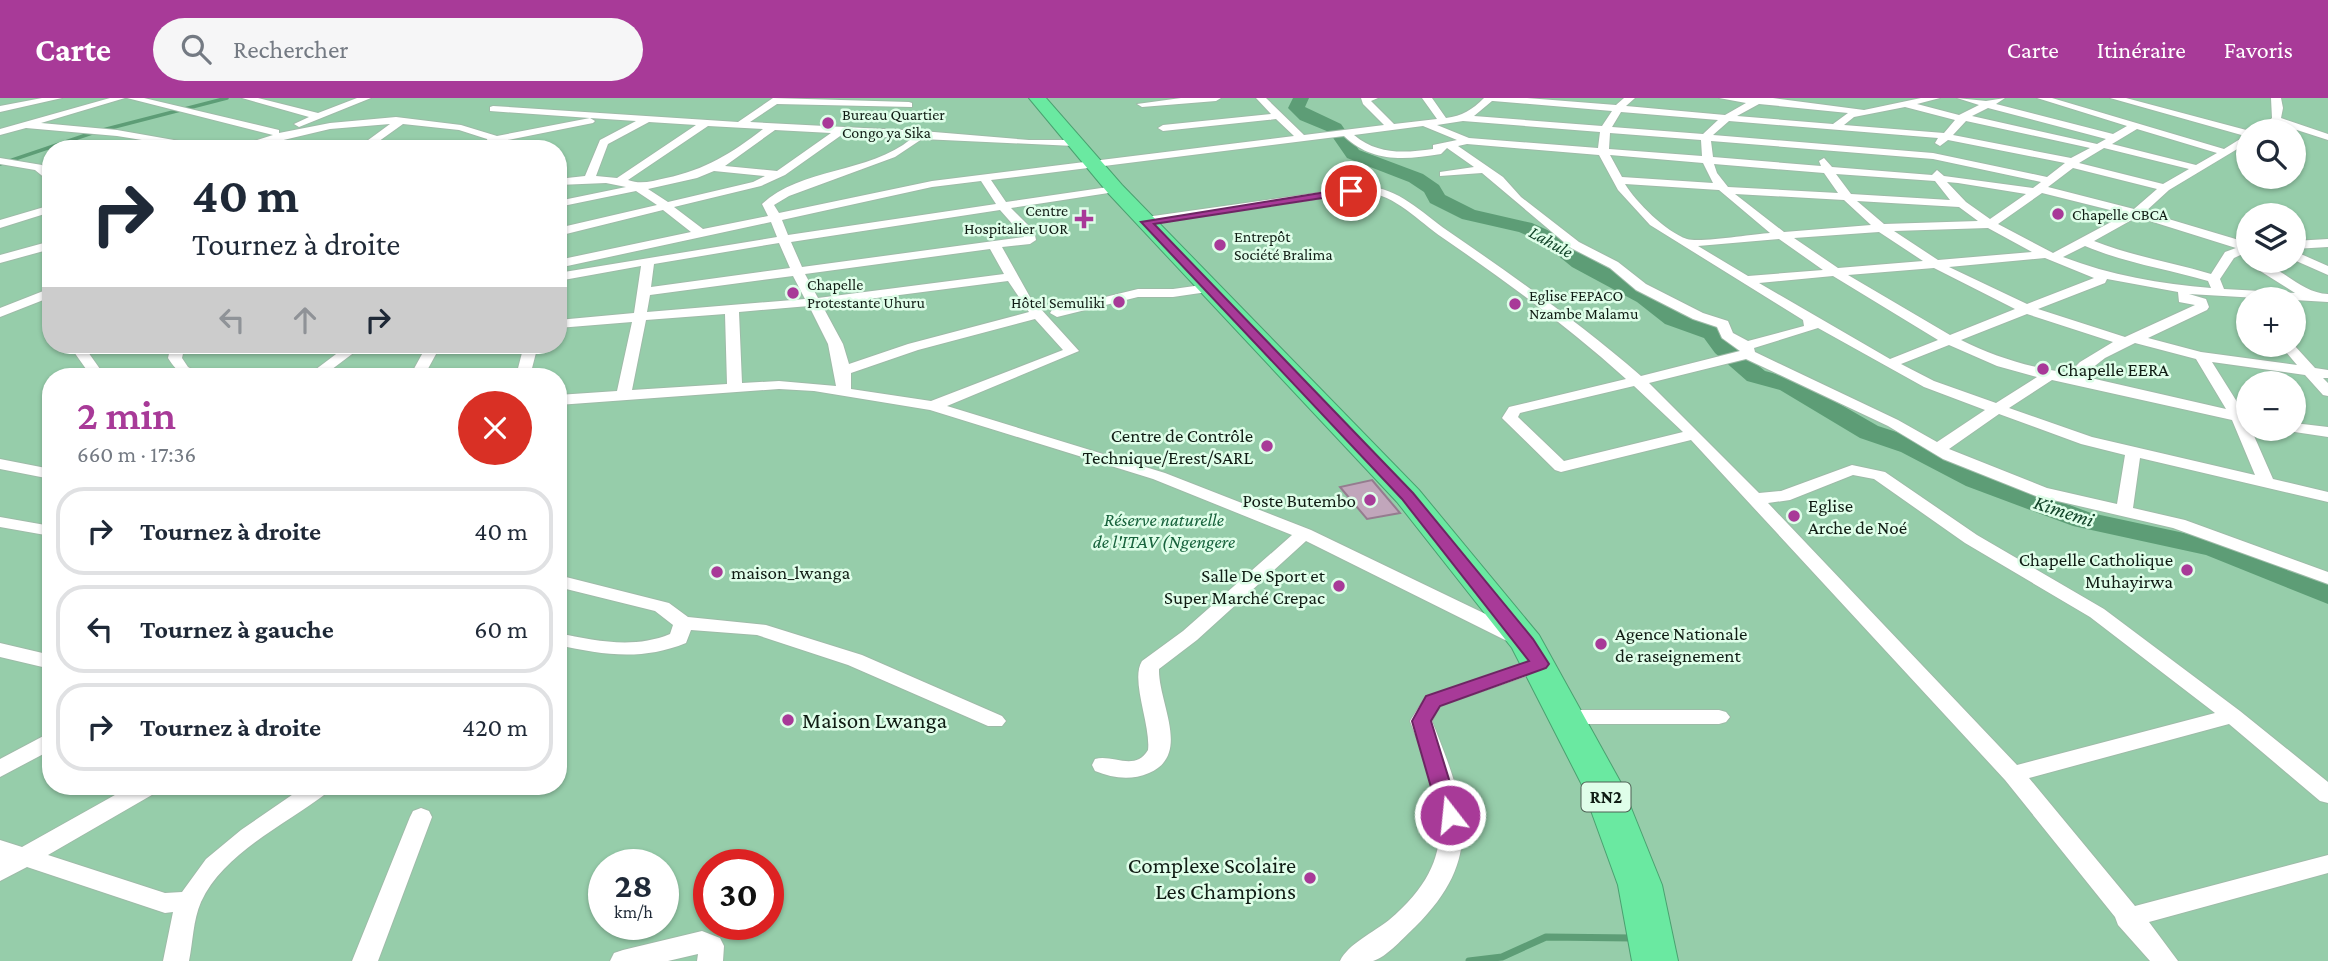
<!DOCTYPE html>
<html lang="fr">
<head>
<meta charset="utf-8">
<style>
  :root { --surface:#fff; --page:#f6f6f7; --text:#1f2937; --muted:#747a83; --line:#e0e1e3; --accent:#a83a98 }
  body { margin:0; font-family:"Crimson Pro",serif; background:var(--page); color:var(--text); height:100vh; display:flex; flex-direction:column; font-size:26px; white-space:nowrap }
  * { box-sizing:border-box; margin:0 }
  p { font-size:23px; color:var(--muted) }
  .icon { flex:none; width:38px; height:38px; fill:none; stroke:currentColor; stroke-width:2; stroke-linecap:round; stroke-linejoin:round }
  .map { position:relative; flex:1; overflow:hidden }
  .sheet { position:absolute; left:42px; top:270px; width:525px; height:427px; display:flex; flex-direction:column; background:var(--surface); border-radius:28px; box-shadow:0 2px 5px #0004 }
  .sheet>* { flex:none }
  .banner { position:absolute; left:42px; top:42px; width:525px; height:214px; border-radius:28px; box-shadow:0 2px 5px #0004; background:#fff; color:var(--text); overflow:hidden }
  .fabs { position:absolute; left:2236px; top:21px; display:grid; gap:14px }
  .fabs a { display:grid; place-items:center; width:70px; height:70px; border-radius:50%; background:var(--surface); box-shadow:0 2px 5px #0004; font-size:35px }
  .speed { position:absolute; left:588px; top:751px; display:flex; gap:14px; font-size:35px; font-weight:700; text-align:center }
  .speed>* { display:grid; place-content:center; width:91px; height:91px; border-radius:50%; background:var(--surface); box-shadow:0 2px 5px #0004; line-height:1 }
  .speed small { font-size:18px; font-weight:400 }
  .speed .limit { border:10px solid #d22; background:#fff; color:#111 }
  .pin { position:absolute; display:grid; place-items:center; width:60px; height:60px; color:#fff; margin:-30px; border:4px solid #fff; border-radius:50%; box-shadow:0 2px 7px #0007 }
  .me { position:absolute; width:77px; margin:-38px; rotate:344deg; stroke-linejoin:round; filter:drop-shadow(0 0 5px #0008) }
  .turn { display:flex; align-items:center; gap:24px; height:147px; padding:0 35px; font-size:32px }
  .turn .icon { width:91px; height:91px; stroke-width:2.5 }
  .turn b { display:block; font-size:49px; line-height:60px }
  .lanes { display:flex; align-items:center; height:66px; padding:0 35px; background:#0003; justify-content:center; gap:35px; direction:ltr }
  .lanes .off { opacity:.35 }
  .round { display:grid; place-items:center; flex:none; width:74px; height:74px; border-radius:37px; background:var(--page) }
  .overview { display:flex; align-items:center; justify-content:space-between; height:119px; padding:0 35px }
  h1 { font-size:42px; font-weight:600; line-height:52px; color:var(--accent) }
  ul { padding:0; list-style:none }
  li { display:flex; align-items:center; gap:21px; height:88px; margin:0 14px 10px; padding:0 21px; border:4px solid var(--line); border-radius:28px }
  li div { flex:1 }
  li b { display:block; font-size:26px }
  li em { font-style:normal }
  header { display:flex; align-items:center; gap:42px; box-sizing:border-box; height:98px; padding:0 35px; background:var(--accent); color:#fff }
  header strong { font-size:33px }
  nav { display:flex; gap:38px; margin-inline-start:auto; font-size:24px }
  .search { width:490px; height:63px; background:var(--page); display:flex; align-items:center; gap:18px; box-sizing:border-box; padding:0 24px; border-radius:38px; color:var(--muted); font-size:26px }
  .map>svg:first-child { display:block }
  .green { fill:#96cdaa; fill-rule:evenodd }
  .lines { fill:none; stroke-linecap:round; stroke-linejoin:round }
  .stream-far2 { stroke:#5d9d76; stroke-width:3.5 }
  .stream-far1 { stroke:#5d9d76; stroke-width:5 }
  .stream { stroke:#5d9d76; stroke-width:7 }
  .river { fill:#5d9d76; fill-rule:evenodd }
  .building { fill:#c1a6bb; stroke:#957c8f; stroke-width:2 }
  .street-casing { stroke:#9ebba8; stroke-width:2 }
  .highway-casing { stroke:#4aa170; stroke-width:2 }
  .street { fill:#fff; fill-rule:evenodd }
  .highway { fill:#6ae9a1; fill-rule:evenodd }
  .route { fill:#a83a98; stroke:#6d2663; stroke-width:2 }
  .poi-dot { fill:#a83a98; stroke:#dffee9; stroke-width:2.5 }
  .labels { text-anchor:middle; stroke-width:5; stroke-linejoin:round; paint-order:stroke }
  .far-poi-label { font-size:16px; fill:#101c14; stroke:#dffee9; text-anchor:start }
  .far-water-label { font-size:18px; font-style:italic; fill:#13452a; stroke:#dffee9 }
  .shield { fill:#dffee9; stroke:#4e6054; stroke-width:2 }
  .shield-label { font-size:18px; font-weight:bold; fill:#101c14 }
  .poi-label { font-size:19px; fill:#101c14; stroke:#dffee9; text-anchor:start }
  .park-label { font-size:19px; font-style:italic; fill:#17623c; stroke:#dffee9 }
  .water-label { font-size:21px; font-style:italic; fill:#13452a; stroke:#dffee9 }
  .near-poi-label { font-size:23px; fill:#101c14; stroke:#dffee9; text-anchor:start }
</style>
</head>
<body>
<header>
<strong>Carte</strong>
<div class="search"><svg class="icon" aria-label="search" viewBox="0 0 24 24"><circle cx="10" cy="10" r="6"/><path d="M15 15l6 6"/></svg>Rechercher</div>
<nav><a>Carte</a><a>Itinéraire</a><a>Favoris</a></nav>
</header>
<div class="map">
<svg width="2328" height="863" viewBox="0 0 2328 863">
  <rect width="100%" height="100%" fill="#d2f0dc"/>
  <!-- green -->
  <path class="green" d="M0 0H2328V863H0ZM2249 33H2294V79H2249ZM51 51H558V247H51ZM2249 117H2294V163H2249ZM2249 201H2294V247H2249ZM51 278H558V688H51ZM2249 285H2294V331H2249ZM604 766H663V826H604ZM709 766H768V826H709Z"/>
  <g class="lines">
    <!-- stream-far2 -->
    <path class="stream-far2" d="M0 66 95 34 227 0"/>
    <!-- stream-far1 -->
    <path class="stream-far1" d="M2324 493 2328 494"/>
    <!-- stream -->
    <path class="stream" d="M1469 863 1502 859 1546 839 1633 840"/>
    <!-- river -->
    <path class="river" d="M1293 0H1309L1305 9 1341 26 1359 52 1423 76 1439 87 1445 97 1475 112 1532 125 1554 135 1588 159 1653 194 1681 216 1720 230 1731 245 1765 273 1798 282 1878 328 1921 342 1986 376 2091 415 2226 444 2328 484V506L2206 457 2073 428 1966 388 1901 354 1860 340 1780 292 1747 283 1715 255 1704 240 1665 226 1637 204 1572 169 1540 143 1519 134 1462 121 1430 105 1424 94 1409 84 1347 60 1329 34 1300 22 1288 10Z"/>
  </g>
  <!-- building -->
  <path class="building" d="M1372 382 1400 415 1367 421 1340 389Z"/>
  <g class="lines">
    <!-- street casing -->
    <g class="street-casing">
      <path id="street" d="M42 0H62L0 14V8Z
        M110 0H125L41 25 117 32 225 51H198L117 38 26 30 0 37V31Z
        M127 0H144L279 32V35L330 25 396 19 461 27 497 38 590 20 490 13V9L493 8 738 24 773 0 909 4 912 5V9L777 6 750 24 922 33 1029 42H1074L1079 45 1074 48 922 41 895 59 789 98 774 107 779 115 932 83 1294 38 1276 21 1163 33 1158 30 1163 27 1271 16 1256 0H1266L1304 37 1384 27 1363 6 1361 0H1378L1371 3 1394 26 1437 21 1422 0H1432L1446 20C1462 18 1472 12 1484 0H1527L1616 7 1624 0H1635L1626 8 1725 17 1746 5 1719 0H1773L1864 12 1921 0H1940L1917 6 1959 17 1979 7 1957 0 1986 3 2005 0 1996 6 2113 36 2127 28 2037 0H2052L2224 51 2245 38 2110 0H2126L2250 33 2249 44 2169 92 2145 114 2249 145V153L2234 160 2220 181 2224 191 2295 195 2249 166V160V163C2279 163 2298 195 2328 196V204L2189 196 2206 201 2209 209 2207 212 2148 240 2201 254 2297 267 2280 247H2294L2315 270 2328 272V280H2323L2328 285V298L2323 297 2305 277 2212 264 2244 315 2249 316V331H2251L2273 381 2328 394V404L2140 360 2133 410 2185 422 2328 474V486L2173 430 2036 398 1943 361 1888 328 1746 261 1649 285 1759 395 1781 393 1852 367 1885 374 1977 437 2104 511 2240 613 2328 684V705L2320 703 2229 626 2029 680 2135 808 2328 757V775L2149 824 2178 863H2150L2118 827 2115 819 2005 682 1691 342 1561 374 1555 372 1505 323 1502 320 1509 309 1626 281C1568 229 1507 184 1443 140 1418 123 1396 97 1365 94L1146 127 1140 123 1146 119 1365 88C1399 90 1421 114 1448 133 1515 179 1580 225 1641 278L1740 253 1722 240 1717 229 1693 221 1636 192 1610 170 1571 150 1482 75 1440 78V74L1474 69 1447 50 1441 56C1405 62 1372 65 1344 38L991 82 1006 104 1115 88 1121 91 1115 94 1011 110 1034 133 1036 142 1030 146 1002 149 1030 199 1079 253 947 308 1165 375 1311 432 1525 535 1528 540 1525 545H1511L1306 443 1197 542 1159 571C1158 604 1192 657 1149 675 1130 683 1113 680 1095 673L1092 667 1095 661C1113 656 1135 674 1148 652 1151 627 1130 582 1142 563L1183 533 1292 437 1153 381 930 312 814 293 779 291 558 307V297L617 293 632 224 558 230V222L634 215 641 168 558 183V175L777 139 771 124 558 170V162L691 134 663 112 558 138V130L657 107 636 93 558 109V103L626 89 606 85 558 87V81L585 78 600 42 636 23 590 20 595 23 593 25 498 44 500 51H490L487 41 459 32 403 26 368 51H356L390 26 330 31 246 51H229L273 37ZM1492 3H1493L1612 13 1602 28 1474 18ZM1759 6 1848 15 1833 26 1737 18ZM1905 9 1955 22 1944 35 1844 27 1854 19ZM1988 10 2106 41 2097 46 1972 18ZM1621 14 1718 22 1703 36 1612 29ZM1463 23 1600 34 1598 50 1469 40 1437 27ZM1729 23 1938 40 1935 45 1940 48 1948 42 2065 65 2047 79 1933 55 1713 37ZM1966 23 2090 50 2071 60 1953 37ZM649 24 696 27 617 80 596 78 608 46ZM708 28 763 31C732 55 705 72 666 80 652 83 641 87 628 82ZM1423 28 1457 42 1433 47V51C1404 55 1378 57 1354 37ZM2137 31 2217 55 2196 67 2112 46ZM775 32 831 35 777 73 725 68ZM1610 35 1701 42 1702 58 1609 51ZM843 36 911 41C870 75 800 70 762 106L768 118 703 131 674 109 761 88 785 77ZM1711 43 1933 61 2041 84 2033 90 1944 78 1937 72 1932 77 1832 69 1824 60 1819 63 1821 68 1713 59ZM1467 46 1599 57 1618 92 1650 127 1803 222 1804 228 1748 243 1733 235 1728 223 1703 215 1646 186 1618 164 1579 144 1521 99 1503 79 1458 48ZM2104 50 2189 71 2163 86 2079 65ZM1610 57 1703 65 1713 85 1622 79ZM1714 66 1824 75 1838 95 1728 89 1717 75ZM2073 70 2157 91 2134 111 2048 89ZM714 73 765 78 753 84 668 104 648 91 697 80ZM1836 76 1935 83 1950 102 1851 96ZM981 83 996 106 788 137 782 122 932 89ZM1947 84 1958 85 2026 96 1990 121 1966 104ZM1625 86 1719 92 1770 135C1753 136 1700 145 1687 141 1666 134 1636 104 1625 86ZM2042 95 2126 116 2053 155 1998 126ZM1735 96 1844 102 1871 127 1784 134ZM1857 103 1959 109 1978 123 1884 126ZM1000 112 1024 139 802 169 791 144ZM2137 119 2236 150 2225 154 2211 176C2172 164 2131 158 2094 143ZM1988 130 2032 154 1938 162 1894 133ZM1879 134 1923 163 1838 170 1794 140ZM1779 141 1823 172 1748 178 1698 148ZM779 145 790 170 651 189 654 166ZM2085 148C2125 165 2167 171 2208 183L2211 190C2161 186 2110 177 2063 159ZM990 151 1004 176 818 200 805 176ZM2045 160 2094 180 2027 206 1949 169ZM1934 170 2015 211 1950 237 1848 177ZM793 178 805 201 647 214 650 197ZM1833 178 1938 242 1890 261 1759 185ZM2107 181 2178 194 2179 204 2195 207 2125 239 2038 211 2105 185ZM1008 183 1029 214 908 246 849 266 843 246 822 207ZM809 208 828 246 836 288 779 283 742 285 739 214ZM725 216 727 286 632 292 646 222ZM2027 216 2113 244 2080 264 2069 275C2031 270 1995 259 1961 242ZM1035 221 1063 252 931 303 851 291V275L918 252ZM1818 230 1924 289 1985 312 1937 344 1898 322 1755 254 1754 250ZM2135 245 2196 261 2226 311 2082 278 2105 260ZM1949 247 1997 268 2037 279 1996 305 1934 283 1901 266ZM2052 282 2232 322 2255 377 2092 339 2009 310ZM1634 288 1683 334 1564 363 1518 319 1520 315ZM1999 316 2081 346 2125 357 2117 406 2047 390 1949 351ZM1853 377 1874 381 1965 445 2090 519 2215 615 2017 667 1768 405 1790 402Z
        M242 0H258L318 15 357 0H371L299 29 294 26 309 19Z
        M1181 0H1221L1216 3 1142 9 1137 6Z
        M2271 0H2281L2283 10 2281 20 2328 36V42L2278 26 2270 33H2258L2272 20Z
        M0 60 42 67 51 76V85L35 72 0 66Z
        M51 107V114L0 130V122Z
        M2328 141V149L2294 151V143Z
        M51 143V151L0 165V157Z
        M2294 153 2328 168V177L2294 162Z
        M1209 186 1214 187V193L1173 199H1138L1057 219 1050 215 1052 212 1138 191H1173Z
        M51 190V199L0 219V210Z
        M78 247H92L88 254 105 278H91L74 254Z
        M171 247H185L182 260 188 269 204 278C184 278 179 277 168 260Z
        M348 247H364L323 278H307Z
        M427 247H441L424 278H410Z
        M524 247H538L530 278H516Z
        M2294 325 2328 329V339L2288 333 2287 331H2294Z
        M0 361 51 371V381L0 371Z
        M0 419 51 428V438L0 429Z
        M558 477 669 505 688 519 766 527 862 557 1002 618 1006 623 1002 628H988L848 567 757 537 691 532 686 545C642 563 603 557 558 547V535C596 543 634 551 670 536L673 527 655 513 558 489Z
        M0 545 51 557V571L0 559Z
        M1540 559 1547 561 1550 566 1547 571 1440 608 1432 623C1465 706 1486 759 1415 829 1404 839 1387 859 1373 863 1363 863 1350 863 1340 863 1348 846 1374 834 1389 822 1465 758 1441 704 1410 623L1426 598Z
        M1569 612H1719L1726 614 1730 619 1726 624 1719 626H1569L1562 624 1558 619 1562 614Z
        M51 634V652L0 679V661Z
        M131 688H160L157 694 48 757 165 795 182 794 206 761 241 732 305 688H331L328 694C287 726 224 754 201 804 193 822 193 844 189 863H163L173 814 165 815 27 769 0 783V742L22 749Z
        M421 710 429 713 432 719 378 863H352L410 719 413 713Z
        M702 833 720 840 724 848 723 863H697L698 856 668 863H610L614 855 623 852Z"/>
    </g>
    <!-- highway casing -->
    <g class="highway-casing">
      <path id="highway" d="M1029 0H1046L1122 87 1419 392 1539 537 1621 685 1662 787 1678 863H1632L1618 787 1581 685 1512 550 1397 404 1108 95Z"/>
    </g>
    <!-- street -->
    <use href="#street" class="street"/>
    <!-- highway -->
    <use href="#highway" class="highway"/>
  </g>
  <!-- route -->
  <path class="route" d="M1351 90 1355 95 1154 126 1413 395 1533 541 1549 566 1546 570 1440 608 1431 623 1460 717 1457 723H1443L1439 717 1412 623 1426 598 1529 563 1402 401 1141 124Z"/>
  <!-- markers -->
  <g class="poi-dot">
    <circle cx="828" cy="25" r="7"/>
    <circle cx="2058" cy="116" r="7"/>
    <path d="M1080.5 110.5h7v7h7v7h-7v7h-7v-7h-7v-7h7z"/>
    <circle cx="1220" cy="147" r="7"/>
    <circle cx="793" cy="195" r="7"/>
    <circle cx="1119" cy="204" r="7"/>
    <circle cx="1515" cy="206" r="7"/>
    <circle cx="2043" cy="271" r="7"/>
    <circle cx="1267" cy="348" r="7"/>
    <circle cx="1370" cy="402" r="7"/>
    <circle cx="1794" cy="418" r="7"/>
    <circle cx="2187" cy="472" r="7"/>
    <circle cx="717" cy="474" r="7"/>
    <circle cx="1339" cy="488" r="7"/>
    <circle cx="1601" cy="546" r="7"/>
    <circle cx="788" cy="622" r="7"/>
    <circle cx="1310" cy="780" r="7"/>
  </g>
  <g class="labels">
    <!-- far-poi labels -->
    <g class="far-poi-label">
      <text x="842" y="22">Bureau Quartier<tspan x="842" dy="18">Congo ya Sika</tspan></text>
      <text x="1068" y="118" text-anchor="end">Centre<tspan x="1068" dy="18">Hospitalier UOR</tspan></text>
      <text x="2072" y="122">Chapelle CBCA</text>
      <text x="1234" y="144">Entrepôt<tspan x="1234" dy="18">Société Bralima</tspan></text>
      <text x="807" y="192">Chapelle<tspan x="807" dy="18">Protestante Uhuru</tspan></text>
      <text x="1529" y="203">Eglise FEPACO<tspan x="1529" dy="18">Nzambe Malamu</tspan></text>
      <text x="1105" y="210" text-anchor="end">Hôtel Semuliki</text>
    </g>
    <!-- far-water labels -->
    <g class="far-water-label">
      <text transform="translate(1551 144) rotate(29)" y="6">Lahule</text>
    </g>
    <!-- shield labels -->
    <rect class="shield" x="1581.5" y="684.5" width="49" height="29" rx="5"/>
    <g class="shield-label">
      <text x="1606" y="705">RN2</text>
    </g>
    <!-- poi labels -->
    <g class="poi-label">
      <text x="2057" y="278">Chapelle EERA</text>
      <text x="1253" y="344" text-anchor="end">Centre de Contrôle<tspan x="1253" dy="22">Technique/Erest/SARL</tspan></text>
      <text x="1356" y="409" text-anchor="end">Poste Butembo</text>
      <text x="1808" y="414">Eglise<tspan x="1808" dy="22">Arche de Noé</tspan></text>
      <text x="2173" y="468" text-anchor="end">Chapelle Catholique<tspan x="2173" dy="22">Muhayirwa</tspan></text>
      <text x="731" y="481">maison_lwanga</text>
      <text x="1325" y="484" text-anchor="end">Salle De Sport et<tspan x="1325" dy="22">Super Marché Crepac</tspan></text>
      <text x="1615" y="542">Agence Nationale<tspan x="1615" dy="22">de raseignement</tspan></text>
    </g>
    <!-- park labels -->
    <g class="park-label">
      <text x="1164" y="428">Réserve naturelle<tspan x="1164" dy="22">de l'ITAV (Ngengere</tspan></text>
    </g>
    <!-- water labels -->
    <g class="water-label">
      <text transform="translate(2064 413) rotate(18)" y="7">Kimemi</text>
    </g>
    <!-- near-poi labels -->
    <g class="near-poi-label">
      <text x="802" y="630">Maison Lwanga</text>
      <text x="1296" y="775" text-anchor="end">Complexe Scolaire<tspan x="1296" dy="26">Les Champions</tspan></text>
    </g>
  </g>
</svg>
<div class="fabs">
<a><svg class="icon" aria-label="search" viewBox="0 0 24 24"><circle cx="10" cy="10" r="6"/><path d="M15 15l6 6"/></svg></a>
<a><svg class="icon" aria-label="layers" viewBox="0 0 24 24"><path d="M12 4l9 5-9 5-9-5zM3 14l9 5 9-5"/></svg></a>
<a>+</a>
<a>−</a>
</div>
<div class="speed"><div>28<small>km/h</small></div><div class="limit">30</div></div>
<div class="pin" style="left:1351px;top:93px;background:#d93025"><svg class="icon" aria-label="arrive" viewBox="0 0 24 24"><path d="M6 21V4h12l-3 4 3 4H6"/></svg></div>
<svg class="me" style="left:1450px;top:717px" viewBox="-20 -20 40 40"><circle r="17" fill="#a83a98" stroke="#fff" stroke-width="3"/><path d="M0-11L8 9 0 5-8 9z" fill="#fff"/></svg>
<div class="banner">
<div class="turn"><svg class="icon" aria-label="right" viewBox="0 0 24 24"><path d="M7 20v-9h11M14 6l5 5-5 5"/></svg><div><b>40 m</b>Tournez à droite</div></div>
<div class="lanes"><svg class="icon off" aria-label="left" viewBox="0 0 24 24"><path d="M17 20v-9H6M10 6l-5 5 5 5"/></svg><svg class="icon off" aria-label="ahead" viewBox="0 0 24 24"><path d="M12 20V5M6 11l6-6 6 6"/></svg><svg class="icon" aria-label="right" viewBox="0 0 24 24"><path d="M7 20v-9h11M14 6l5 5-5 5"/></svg></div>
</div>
<section class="sheet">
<div class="overview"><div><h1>2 min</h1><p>660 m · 17:36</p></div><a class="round" style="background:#d93025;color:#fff"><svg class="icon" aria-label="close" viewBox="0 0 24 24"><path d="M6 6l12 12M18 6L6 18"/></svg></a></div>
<ul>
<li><svg class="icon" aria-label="right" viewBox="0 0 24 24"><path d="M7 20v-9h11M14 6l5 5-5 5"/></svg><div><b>Tournez à droite</b></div><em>40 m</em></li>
<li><svg class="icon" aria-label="left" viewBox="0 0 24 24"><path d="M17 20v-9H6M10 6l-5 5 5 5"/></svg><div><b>Tournez à gauche</b></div><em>60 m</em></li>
<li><svg class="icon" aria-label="right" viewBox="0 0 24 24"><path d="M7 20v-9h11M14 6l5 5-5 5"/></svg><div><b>Tournez à droite</b></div><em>420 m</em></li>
</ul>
</section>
</div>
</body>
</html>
